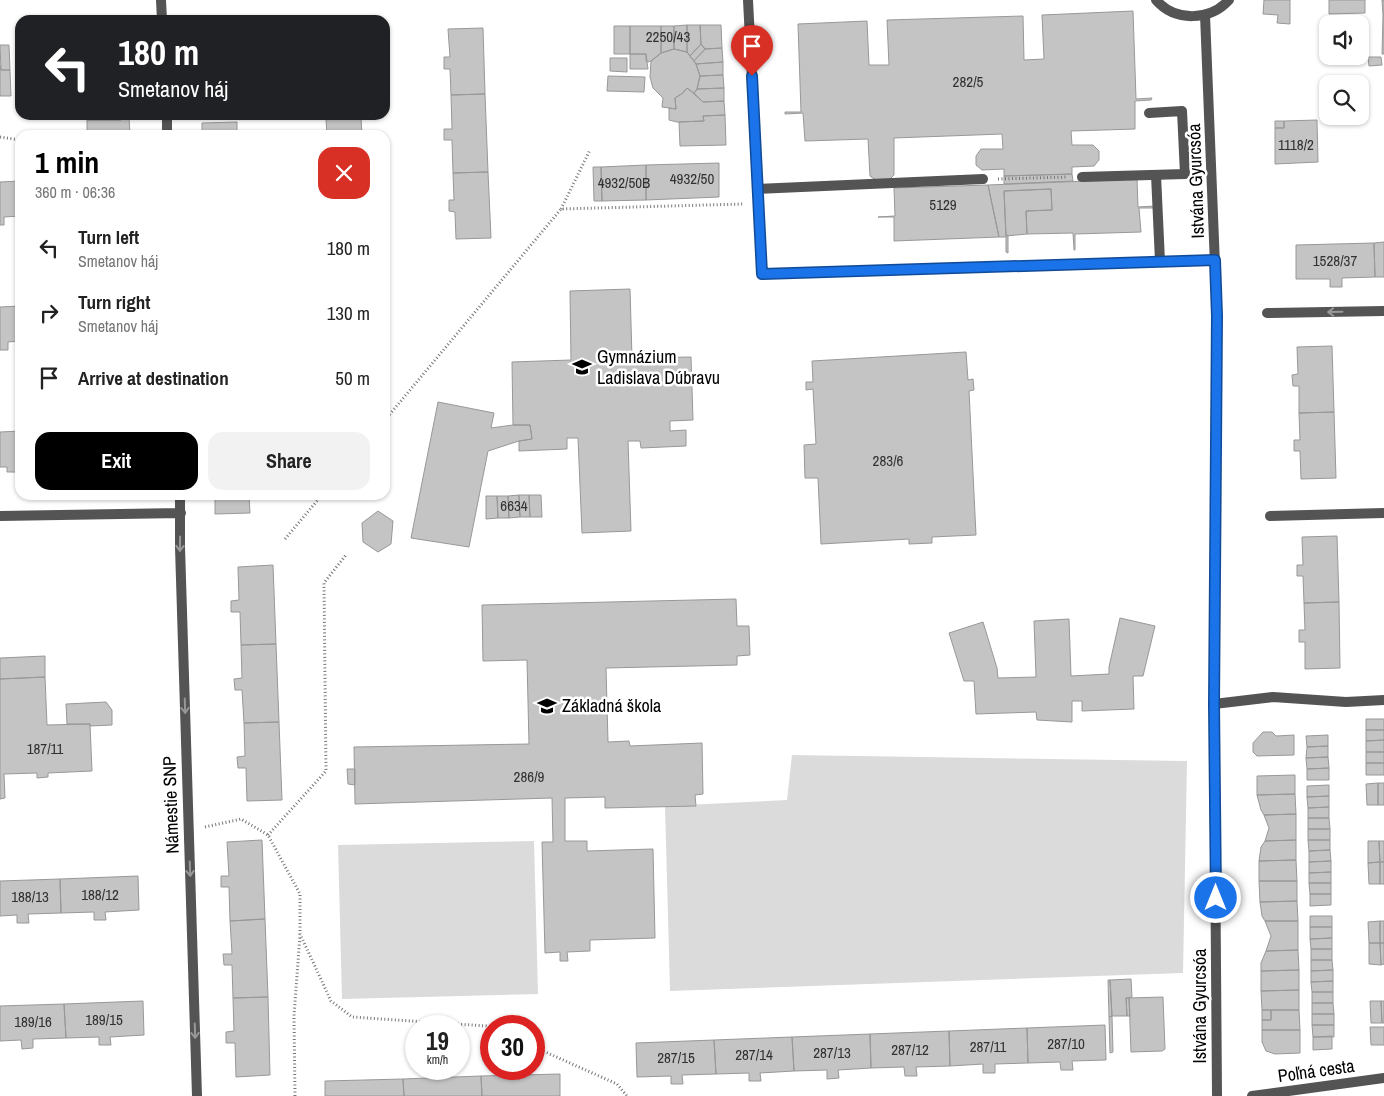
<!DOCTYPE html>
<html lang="en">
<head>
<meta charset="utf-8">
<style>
  :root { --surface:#fff; --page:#f2f2f2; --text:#222; --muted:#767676; --accent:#000 }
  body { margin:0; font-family:"Archivo Narrow",sans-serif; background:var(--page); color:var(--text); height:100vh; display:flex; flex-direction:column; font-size:19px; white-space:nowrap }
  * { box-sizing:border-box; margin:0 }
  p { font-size:16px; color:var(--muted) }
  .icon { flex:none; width:28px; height:28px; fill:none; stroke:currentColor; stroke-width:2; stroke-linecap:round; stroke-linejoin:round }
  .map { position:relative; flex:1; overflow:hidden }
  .sheet { position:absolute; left:15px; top:130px; width:375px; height:370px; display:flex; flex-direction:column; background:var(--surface); border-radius:15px; box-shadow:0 1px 4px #0004 }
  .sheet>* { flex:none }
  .banner { position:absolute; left:15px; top:15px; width:375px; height:105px; border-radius:15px; box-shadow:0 1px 4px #0004; background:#202124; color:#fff; overflow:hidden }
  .tools { position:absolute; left:1319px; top:15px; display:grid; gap:10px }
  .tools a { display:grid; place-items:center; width:50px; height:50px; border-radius:10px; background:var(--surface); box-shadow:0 1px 4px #0004; font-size:25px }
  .speed { position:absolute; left:405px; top:1015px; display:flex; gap:10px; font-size:25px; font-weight:700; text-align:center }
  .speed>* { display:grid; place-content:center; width:65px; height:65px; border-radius:50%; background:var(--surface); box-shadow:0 1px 4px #0004; line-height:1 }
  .speed small { font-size:12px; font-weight:400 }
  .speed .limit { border:8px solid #d22; background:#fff; color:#111 }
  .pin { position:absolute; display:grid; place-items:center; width:42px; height:42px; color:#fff; margin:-51px -21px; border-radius:50% 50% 50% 0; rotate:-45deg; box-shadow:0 0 5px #0007 }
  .pin .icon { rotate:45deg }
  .me { position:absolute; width:55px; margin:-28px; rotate:0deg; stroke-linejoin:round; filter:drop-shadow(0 0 4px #0008) }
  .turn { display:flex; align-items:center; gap:18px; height:105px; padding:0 20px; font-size:22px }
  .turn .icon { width:65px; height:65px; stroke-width:2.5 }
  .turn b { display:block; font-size:35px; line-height:42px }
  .round { display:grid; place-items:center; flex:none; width:52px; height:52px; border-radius:15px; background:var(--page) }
  .summary { display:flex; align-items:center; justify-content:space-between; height:85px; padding:0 20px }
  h1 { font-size:30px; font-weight:800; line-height:38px; color:var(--accent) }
  .action { display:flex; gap:10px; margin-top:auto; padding:10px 20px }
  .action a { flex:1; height:58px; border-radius:15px; background:var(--accent); color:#fff; font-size:20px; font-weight:800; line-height:58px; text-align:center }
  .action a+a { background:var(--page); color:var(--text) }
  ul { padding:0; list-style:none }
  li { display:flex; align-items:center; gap:15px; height:65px; padding:0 20px }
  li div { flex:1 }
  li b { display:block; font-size:19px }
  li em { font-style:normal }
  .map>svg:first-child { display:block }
  .grass { fill:#dbdbdb }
  .building { fill:#c4c4c4; stroke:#989898 }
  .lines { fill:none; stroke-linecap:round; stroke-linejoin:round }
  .path { stroke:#767676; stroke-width:3; stroke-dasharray:1 2.5; stroke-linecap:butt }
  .lane { stroke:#545454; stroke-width:10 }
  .street { stroke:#545454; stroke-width:10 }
  .oneway { stroke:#989898 }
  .route-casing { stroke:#114b97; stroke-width:12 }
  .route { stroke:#1a73e8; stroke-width:9 }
  .labels { text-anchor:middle; stroke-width:5; stroke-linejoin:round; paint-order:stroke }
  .number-label { font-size:15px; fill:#313131 }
  .street-label { font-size:18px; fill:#000; stroke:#fff }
  .poi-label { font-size:18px; fill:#000; stroke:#fff; text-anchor:start }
</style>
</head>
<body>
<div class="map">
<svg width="1384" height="1096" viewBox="0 0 1384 1096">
  <rect width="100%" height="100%" fill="#fff"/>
  <!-- grass -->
  <path class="grass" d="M792 755 1187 761 1183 973 670 991 665 806 787 800Z
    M534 841 538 994 342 999 338 845Z"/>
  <!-- building -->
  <path class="building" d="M1264 0H1290V24L1277 23 1278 15 1263 14Z
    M1329 0H1365V13L1329 14Z
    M1382 0H1384V16H1383Z
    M1133 11 1136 99 1152 98 1151 100 1135 101V129L1071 131 1072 145H1093L1099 151V160L1094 166 1072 167V174L1004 176V169L982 170 976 165V156L981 149H1003L1002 134 894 138V175L889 180 877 181 870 176 868 139 805 141 803 113 785 114V112H801L798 24 867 21 869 65H889L887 20 1023 16 1024 60 1044 59 1042 15Z
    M1383 16H1384V54H1382Z
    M687 25V52L674 49V26Z
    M687 25H700L701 44 690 56 687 52Z
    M700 25H721L722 48 705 49 701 44Z
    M614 26H630V54H614Z
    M630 26H661V53L651 61 648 62 646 61V54H630Z
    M661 26H674V49L661 53Z
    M483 28 485 94 451 95 450 69H444V57H450L448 29Z
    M701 44 705 49 694 61 690 56Z
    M0 45H9L10 70H1Z
    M722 48 723 62 696 64 694 61 705 49Z
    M674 49 687 52 696 64 700 76 697 89 694 93 687 88 683 93 675 98 676 109 662 107 663 98 653 88 650 77 651 61 661 53Z
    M630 54H646L648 69H630Z
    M1368 57H1381L1382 65 1369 66Z
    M610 58H627V72L610 71Z
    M723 62V75L700 76 696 64Z
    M0 65 1 70H10L11 96H0Z
    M723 75 724 88 697 89 700 76Z
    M608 76 645 77 644 92 607 91Z
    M687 88 703 102 724 101 725 115 703 116 704 121 677 122 669 120V108L676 109 675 98 683 93Z
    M724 88V101L703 102 694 93 697 89Z
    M485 94 488 172 453 173 452 140H444V129H452L451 95Z
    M87 115H100V118L121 117V120H87Z
    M100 115H121V117L100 118Z
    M725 115 726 145 680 146 679 122 704 121 703 116Z
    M121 117H129L130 135H87V120H121Z
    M361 118 362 135H327L326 119Z
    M1317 120 1318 162 1275 164V128H1284V121Z
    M1275 121H1284V128H1275Z
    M237 122V135H202V123Z
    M719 163V197L646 200V165Z
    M646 165V200L602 201 601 167Z
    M593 167H601L602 201H594Z
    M488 172 491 238 456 239 455 212 449 211V200H454L453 173Z
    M1072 174 1073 181 1004 184V176Z
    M1137 179 1138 207 1155 206V208H1139L1141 232 1075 234V250H1074L1073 233 1027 234 1026 211 1052 210 1051 189 1004 191 1006 236 1008 235V253L1006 252V237H999L988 185Z
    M20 181V216L4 217V225H0V182Z
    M988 185 999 237 894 241V217H878L895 216 894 188Z
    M1051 189 1052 210 1026 211 1027 234 1006 236 1004 191Z
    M1384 242V277H1375L1374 243Z
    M1374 243 1375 277 1342 278V287H1330V279H1296V245Z
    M630 289 632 358 691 357 693 420 670 421V431L686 430V446L641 448 640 441H628L631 531 582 533 578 438H567V449L519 451V441L532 439 530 425H513L512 362 571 360 570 291Z
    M20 306V341L8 342V350H0V307Z
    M1332 346 1334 412 1299 413V386H1293L1292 375 1298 374 1297 347Z
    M966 352 968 380 973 379 974 390 969 391 976 535 932 537V543L909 544V539L821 544 818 478H805L804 445 816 444 813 389 806 390V382H813L812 361Z
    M438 402 494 413 491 428 513 425H530L532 439 519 441 488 451 469 547 411 538Z
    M1334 412 1336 478 1301 479 1300 451H1294V440H1300L1299 413Z
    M20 431 19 472H7V467H0V432Z
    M215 495H249L250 513 215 514Z
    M519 495 520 517 509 518 508 496Z
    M519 495H529L530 517H520Z
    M529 495H541L542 517H530Z
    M486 496H497L498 518 486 519Z
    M497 496H508L509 518H498Z
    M378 511 393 521 391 544 378 552 363 542 362 523Z
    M1337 536 1339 602 1304 603 1303 576H1297V565H1303L1302 537Z
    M273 565 276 644 241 645 240 612H231V601L239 600 238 567Z
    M736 599 737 626H749L750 655 737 656V665L606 668 608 742 629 741 630 746 702 743 703 794 695 795 696 806 605 808V797L565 798V841H587V851L653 849 655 938 590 940V951L567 952 568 961H560V952L545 953 542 842H553L552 798 355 804 354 747 529 744 527 660 483 661 482 605Z
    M1339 602 1340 668 1305 669V642H1299V630H1305L1304 603Z
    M1120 618 1155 626 1143 676H1133L1134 709 1082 711V701H1072V722L1037 720 1036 712 976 714 974 681H964L949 633 983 622 997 668 998 678 1036 677 1034 621 1069 619 1071 676 1109 674V667Z
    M276 644 279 722 244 723 242 690H235L234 679 242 678 241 645Z
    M45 656V677L0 679V658Z
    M45 677 47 725 90 724 92 771 48 773V777L37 778V773L4 774 5 798 0 799V679Z
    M106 702 112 710V725L90 726V724H67L66 704Z
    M1366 719H1384V730H1366Z
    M279 722 282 800 247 801 246 768H238L237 757 245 756 244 723Z
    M1366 730H1384V740L1366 741Z
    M1263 732H1272L1276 736 1294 735V755L1257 756 1253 752V743Z
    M1328 735V746L1307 747 1306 736Z
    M1384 740V752H1366V741Z
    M1328 746V757L1306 758 1307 747Z
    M1366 752H1384V763H1366Z
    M1328 757 1329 768 1307 769 1306 758Z
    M1366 763H1384V775H1366Z
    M1329 768V780H1307V769Z
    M347 769H355V785L348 784Z
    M1295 775V794L1257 795V776Z
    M1378 783H1384V805H1378Z
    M1378 783V805H1367L1366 784Z
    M1329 785V796L1307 797V786Z
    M1295 794 1296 814 1264 815 1261 810 1257 795Z
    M1329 796V807L1308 808 1307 797Z
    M1329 807V818H1308V808Z
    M1296 814V840L1265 841 1269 828 1264 815Z
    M1308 818H1329L1330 829H1308Z
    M1308 829H1330V840H1308Z
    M262 840 265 919 230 921 229 887H221V876H229L227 842Z
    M1296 840V860L1259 861 1261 847 1265 841Z
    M1308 840H1330V850L1309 851Z
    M1368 841H1379L1380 862 1368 863Z
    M1379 841H1384V862H1380Z
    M1330 850 1331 861 1309 862V851Z
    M1296 860 1297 881H1259V861Z
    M1331 861V872L1309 873V862Z
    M1380 862V884H1369L1368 863Z
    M1380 862H1384V884H1380Z
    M1331 872V883H1309V873Z
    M138 876 139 910 105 912 106 920H94V912L61 913 60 879Z
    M60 879 61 913 28 914 29 923H17V915L0 916V881Z
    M1259 881H1297V901L1260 902Z
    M1309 883H1331V894H1310Z
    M1310 894H1331V905L1310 906Z
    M1297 901 1298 921H1265L1262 916 1260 902Z
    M1310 916H1332V927H1310Z
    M265 919 268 997 233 998 232 965H224L223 954H232L230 921Z
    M1265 921H1298V950L1266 951 1271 936Z
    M1380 921H1384V943H1380Z
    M1380 921V943H1369L1368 922Z
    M1310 927H1332V938L1310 939Z
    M1332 938V949H1311L1310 939Z
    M1369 943H1380L1381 965 1369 964Z
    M1380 943H1384V964L1381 965Z
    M1311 949H1332V960H1311Z
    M1298 950 1299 970 1261 971V963L1266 951Z
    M1311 960H1332L1333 970 1311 971Z
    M1299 970V990L1261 991V971Z
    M1333 970V981L1311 982V971Z
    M1131 979 1132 997 1126 998 1127 1016H1112L1110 980Z
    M1108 980H1110L1112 1016 1109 1017Z
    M1333 981V992H1312L1311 982Z
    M1299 990V1010H1262L1261 991Z
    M1312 992H1333V1003H1312Z
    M268 997 270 1075 236 1077 235 1043H226V1032L234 1031 233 998Z
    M1163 997 1165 1049 1162 1051 1131 1052 1129 998Z
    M1126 998H1129L1130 1016H1127Z
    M143 1001 144 1035 110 1037 111 1045H99V1037L66 1038 64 1004Z
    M1370 1001H1381L1382 1023H1371Z
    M1381 1001H1384V1023H1382Z
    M1312 1003H1333L1334 1014H1312Z
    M64 1004 66 1038 33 1039V1048L22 1049 21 1040 0 1041V1006Z
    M1262 1010H1271V1020H1262Z
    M1271 1010H1299L1300 1030H1262V1020H1271Z
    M1312 1014H1334V1025H1312Z
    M1112 1016 1113 1052 1110 1053 1109 1017Z
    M1105 1025 1106 1060 1072 1061 1073 1070H1061L1060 1062 1028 1063 1027 1028Z
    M1312 1025H1334V1037H1313Z
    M1370 1027H1384V1045H1371Z
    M1027 1028 1028 1063 995 1064V1073H983V1064L950 1066 949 1031Z
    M1262 1030H1300V1053L1275 1054 1266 1051 1262 1042Z
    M949 1031 950 1066 916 1067 917 1076H905L904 1067 871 1068 870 1034Z
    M870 1034 871 1068 838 1070 839 1078 827 1079V1070L794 1071 792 1037Z
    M1332 1036V1049L1313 1050V1037Z
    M792 1037 794 1071 760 1073 761 1081H749V1073L716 1074 714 1040Z
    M714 1040 716 1074 682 1075 683 1084H671V1076L637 1077 636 1043Z
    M560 1074V1096H482L481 1076Z
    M481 1076 482 1096H404L403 1079Z
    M403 1079 404 1096H325V1081Z"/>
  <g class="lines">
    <!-- path -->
    <path class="path" d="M0 137 20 140
      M998 179 1067 177
      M561 209 590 150
      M385 420 561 209 743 204
      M285 539 322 495
      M205 827 241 819 268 835 300 894V934L331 1001 352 1017 486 1026 491 1028
      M268 835 326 771 324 583 346 555
      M534 1047 617 1084 627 1096
      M295 1096 294 1016 300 935"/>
    <!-- lane -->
    <path class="lane" d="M748 0 762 274 1215 260
      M1156 175 1160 261
      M1082 177 1185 174 1182 111 1149 113
      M758 189 983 179"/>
    <!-- street -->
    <path class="street" d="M161 0 162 20
      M1156 0C1175 22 1210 21 1229 0
      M1205 15 1217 315 1214 704 1217 1096
      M167 115V135
      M1267 313 1384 311
      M180 495V547L197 1096
      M0 516 181 513
      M1270 516 1384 513
      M1214 704 1273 697 1346 702 1384 700
      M1252 1096 1384 1078"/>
  </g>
  <!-- one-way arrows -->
  <defs><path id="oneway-shaft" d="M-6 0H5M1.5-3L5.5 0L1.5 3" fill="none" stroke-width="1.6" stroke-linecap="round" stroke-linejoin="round" transform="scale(1.25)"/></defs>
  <g class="oneway">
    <use href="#oneway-shaft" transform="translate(1335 312) rotate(179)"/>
    <use href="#oneway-shaft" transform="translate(180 544) rotate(91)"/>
    <use href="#oneway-shaft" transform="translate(185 706) rotate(88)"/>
    <use href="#oneway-shaft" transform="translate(190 869) rotate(88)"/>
    <use href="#oneway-shaft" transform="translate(195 1031) rotate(88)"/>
  </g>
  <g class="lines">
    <!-- route casing -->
    <g class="route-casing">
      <path id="route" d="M752 76 762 274 1215 260 1217 316 1214 704 1216 898"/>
    </g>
    <!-- route -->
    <use href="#route" class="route"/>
  </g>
  <!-- icons -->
  <defs>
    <g id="school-bare" transform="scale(1.5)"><path d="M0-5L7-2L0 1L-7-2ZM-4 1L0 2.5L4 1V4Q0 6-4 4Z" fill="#000" stroke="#fff" stroke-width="2.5" paint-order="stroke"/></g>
  </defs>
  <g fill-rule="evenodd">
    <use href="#school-bare" x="582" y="367"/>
    <use href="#school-bare" x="547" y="706"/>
  </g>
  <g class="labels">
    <!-- number labels -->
    <g class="number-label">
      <text x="668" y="42">2250/43</text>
      <text x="968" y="87">282/5</text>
      <text x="1296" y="150">1118/2</text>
      <text x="692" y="184">4932/50</text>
      <text x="624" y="188">4932/50B</text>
      <text x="943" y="210">5129</text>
      <text x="1335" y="266">1528/37</text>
      <text x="888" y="466">283/6</text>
      <text x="514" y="511">6634</text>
      <text x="45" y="754">187/11</text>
      <text x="529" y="782">286/9</text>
      <text x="100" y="900">188/12</text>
      <text x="30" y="902">188/13</text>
      <text x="104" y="1025">189/15</text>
      <text x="33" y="1027">189/16</text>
      <text x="1066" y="1049">287/10</text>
      <text x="988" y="1052">287/11</text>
      <text x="910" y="1055">287/12</text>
      <text x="832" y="1058">287/13</text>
      <text x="754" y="1060">287/14</text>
      <text x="676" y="1063">287/15</text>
    </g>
    <!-- street labels -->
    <g class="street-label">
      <text transform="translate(1196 181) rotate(-92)" y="6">Istvána Gyurcsóa</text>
      <text transform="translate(171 805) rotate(-92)" y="6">Námestie SNP</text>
      <text transform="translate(1200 1006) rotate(-90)" y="6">Istvána Gyurcsóa</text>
      <text transform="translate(1316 1071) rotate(-8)" y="6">Poľná cesta</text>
    </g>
    <!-- poi labels -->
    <g class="poi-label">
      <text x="597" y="363">Gymnázium<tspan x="597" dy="21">Ladislava Dúbravu</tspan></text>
      <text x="562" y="712">Základná škola</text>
    </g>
  </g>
</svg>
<div class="tools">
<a><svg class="icon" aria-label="sound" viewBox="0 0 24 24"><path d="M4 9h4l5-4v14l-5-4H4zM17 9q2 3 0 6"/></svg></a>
<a><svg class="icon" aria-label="search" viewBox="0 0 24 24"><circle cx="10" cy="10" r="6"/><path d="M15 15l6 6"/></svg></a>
</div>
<div class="speed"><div>19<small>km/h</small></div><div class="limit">30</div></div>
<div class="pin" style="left:752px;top:76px;background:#d93025"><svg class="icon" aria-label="arrive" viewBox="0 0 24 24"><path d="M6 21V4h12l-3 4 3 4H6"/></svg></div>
<svg class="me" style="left:1216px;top:898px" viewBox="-20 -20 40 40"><circle r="17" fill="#1a73e8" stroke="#fff" stroke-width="3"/><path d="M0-11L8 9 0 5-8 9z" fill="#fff"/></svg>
<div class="banner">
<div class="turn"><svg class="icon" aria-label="left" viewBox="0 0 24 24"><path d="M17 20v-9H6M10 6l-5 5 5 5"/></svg><div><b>180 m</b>Smetanov háj</div></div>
</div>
<section class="sheet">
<div class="summary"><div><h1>1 min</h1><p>360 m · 06:36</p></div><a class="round" style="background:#d93025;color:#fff"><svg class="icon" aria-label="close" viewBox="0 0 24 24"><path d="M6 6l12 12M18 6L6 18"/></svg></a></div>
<ul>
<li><svg class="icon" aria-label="left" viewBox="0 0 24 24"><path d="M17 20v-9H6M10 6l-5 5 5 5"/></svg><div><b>Turn left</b><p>Smetanov háj</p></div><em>180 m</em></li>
<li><svg class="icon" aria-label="right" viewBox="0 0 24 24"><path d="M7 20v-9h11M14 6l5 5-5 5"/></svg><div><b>Turn right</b><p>Smetanov háj</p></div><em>130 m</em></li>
<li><svg class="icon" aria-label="arrive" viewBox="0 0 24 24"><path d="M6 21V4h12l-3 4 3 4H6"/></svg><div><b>Arrive at destination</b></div><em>50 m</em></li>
</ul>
<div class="action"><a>Exit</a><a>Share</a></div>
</section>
</div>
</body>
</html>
